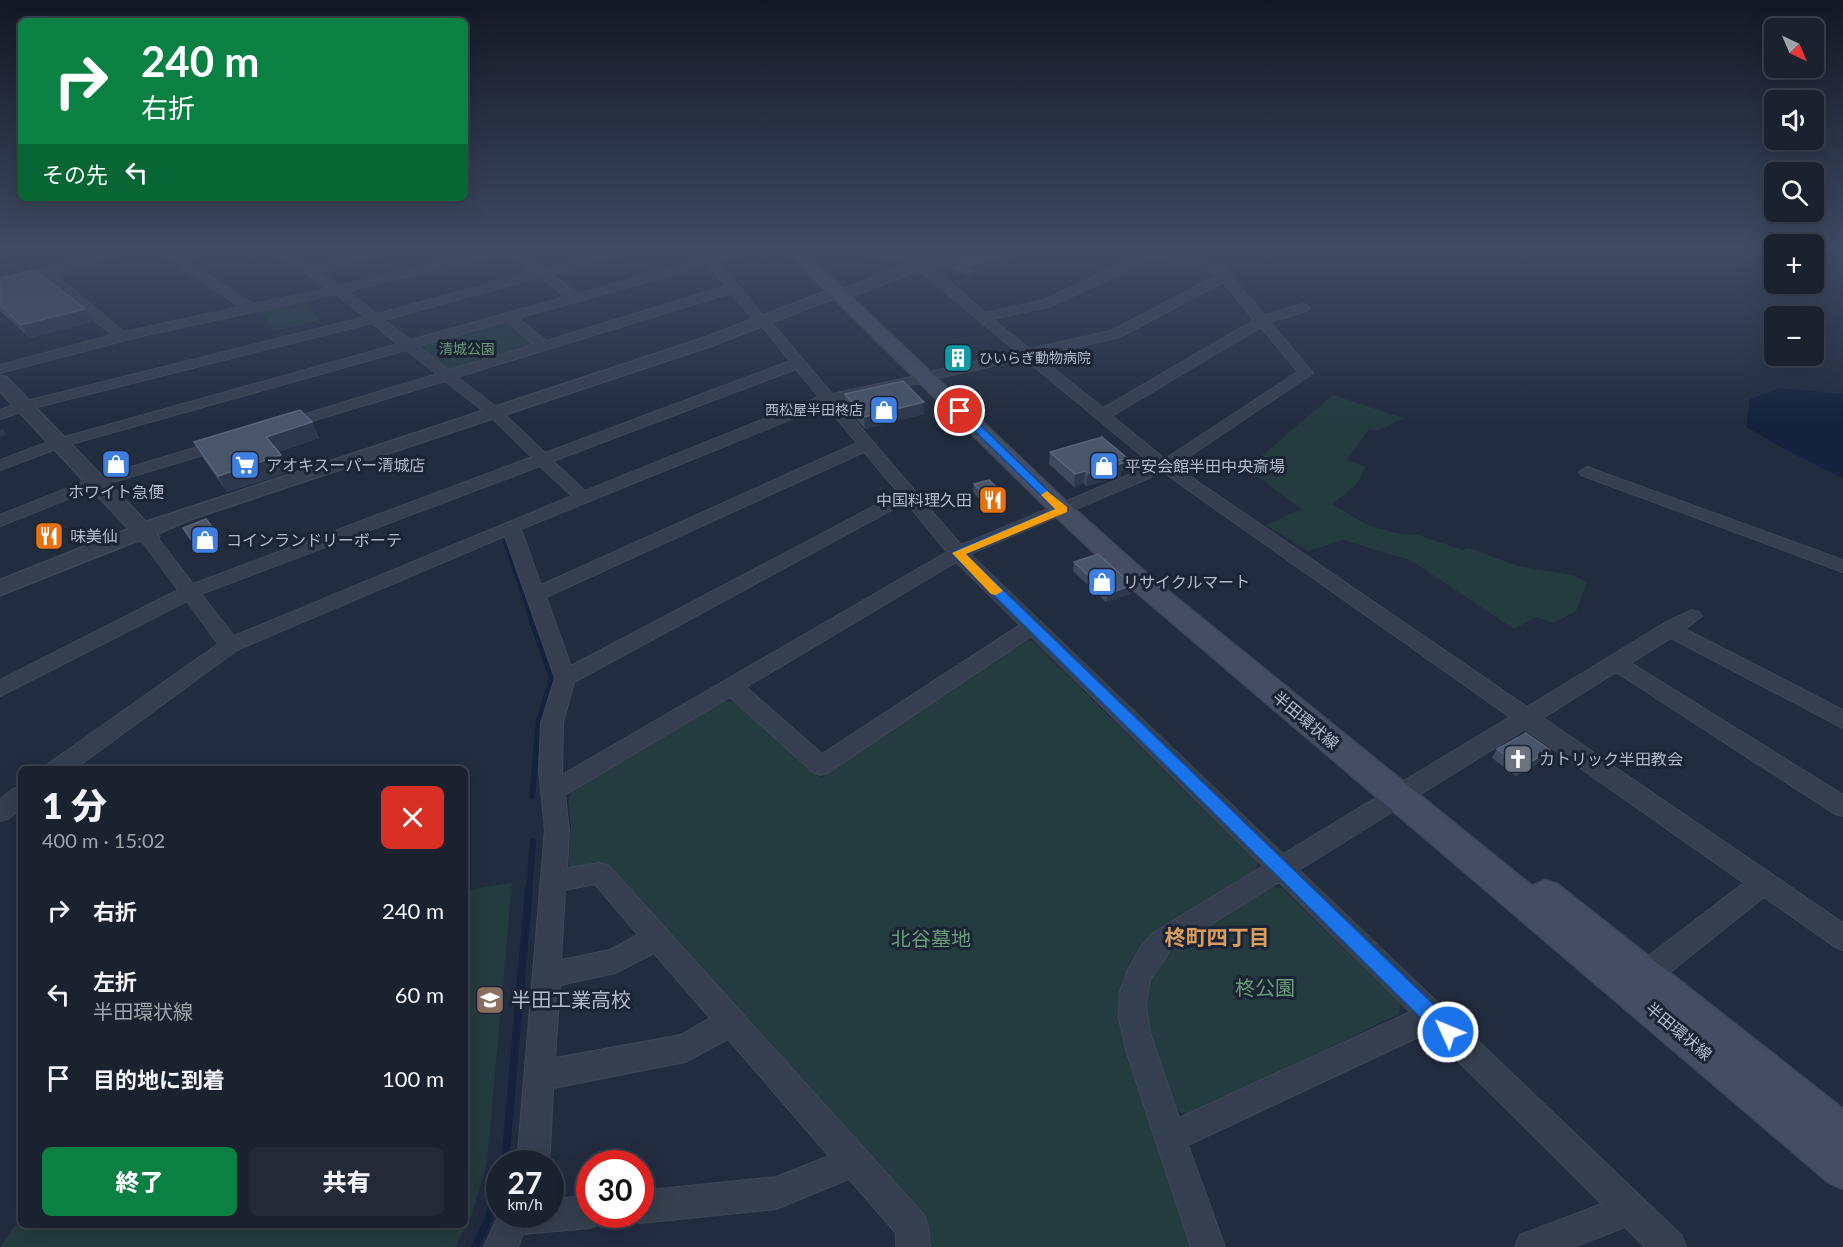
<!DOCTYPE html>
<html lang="ja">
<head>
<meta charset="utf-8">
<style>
  :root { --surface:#1a212f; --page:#232937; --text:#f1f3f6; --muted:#9fa3aa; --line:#383e4b; --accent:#0b8043 }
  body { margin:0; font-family:Lato,"Noto Sans JP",sans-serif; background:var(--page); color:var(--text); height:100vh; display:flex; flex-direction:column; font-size:22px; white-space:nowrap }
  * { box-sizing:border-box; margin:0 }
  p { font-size:20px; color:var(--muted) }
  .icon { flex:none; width:33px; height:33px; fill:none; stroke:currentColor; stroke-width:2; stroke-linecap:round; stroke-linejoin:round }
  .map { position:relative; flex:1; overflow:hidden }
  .drawer { position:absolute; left:18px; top:766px; width:450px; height:462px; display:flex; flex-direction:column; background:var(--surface); border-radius:9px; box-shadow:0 6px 24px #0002,0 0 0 2px var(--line) }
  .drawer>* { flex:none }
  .hud { position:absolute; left:18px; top:18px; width:450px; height:183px; border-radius:9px; box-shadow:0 6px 24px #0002,0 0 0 2px var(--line); background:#0b8043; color:#fff; overflow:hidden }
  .needle { width:39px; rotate:136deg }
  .fabs { position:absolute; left:1764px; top:18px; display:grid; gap:12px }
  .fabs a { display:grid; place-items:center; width:60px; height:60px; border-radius:9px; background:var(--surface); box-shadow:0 6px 24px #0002,0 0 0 2px var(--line); font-size:30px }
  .speed { position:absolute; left:486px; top:1150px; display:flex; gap:12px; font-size:30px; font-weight:700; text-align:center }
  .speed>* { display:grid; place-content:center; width:78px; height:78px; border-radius:50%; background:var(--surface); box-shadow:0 6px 24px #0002,0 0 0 2px var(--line); line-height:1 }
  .speed small { font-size:15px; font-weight:400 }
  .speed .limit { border:9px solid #d22; background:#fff; color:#111 }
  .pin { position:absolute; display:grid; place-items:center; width:51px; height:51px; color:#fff; margin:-26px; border:3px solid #fff; border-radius:50%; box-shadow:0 2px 6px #0007 }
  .me { position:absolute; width:66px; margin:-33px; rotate:314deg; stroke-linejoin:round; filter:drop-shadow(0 0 4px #0008) }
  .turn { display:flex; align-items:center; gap:21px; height:126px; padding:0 24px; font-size:27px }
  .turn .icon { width:78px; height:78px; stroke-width:2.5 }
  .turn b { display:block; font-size:42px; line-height:51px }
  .then { display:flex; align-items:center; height:57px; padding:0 24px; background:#0003; gap:12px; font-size:22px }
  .round { display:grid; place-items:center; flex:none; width:63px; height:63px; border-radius:9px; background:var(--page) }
  .headline { display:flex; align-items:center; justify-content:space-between; height:102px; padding:0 24px }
  h1 { font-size:36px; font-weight:800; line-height:45px }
  .cta { display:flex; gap:12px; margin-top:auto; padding:12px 24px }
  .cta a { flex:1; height:69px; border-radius:9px; background:var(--accent); color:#fff; font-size:24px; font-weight:800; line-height:69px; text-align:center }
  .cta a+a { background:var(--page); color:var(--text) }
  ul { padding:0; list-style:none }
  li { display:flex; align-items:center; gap:18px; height:84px; padding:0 24px }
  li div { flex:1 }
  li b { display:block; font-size:22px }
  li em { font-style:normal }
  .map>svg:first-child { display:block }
  .green { fill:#243b40 }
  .water { fill:#15223d }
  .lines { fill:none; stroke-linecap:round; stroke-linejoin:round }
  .stream-far2 { stroke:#15223d; stroke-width:4.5 }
  .stream-far1 { stroke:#15223d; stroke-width:6 }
  .stream { stroke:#15223d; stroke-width:8 }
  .minor-casing { stroke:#3f4858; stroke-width:2 }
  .tertiary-casing { stroke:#3f4858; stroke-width:3 }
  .secondary-casing { stroke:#3f4858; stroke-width:3 }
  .minor { fill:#363f4f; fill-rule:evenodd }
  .tertiary { fill:#363f4f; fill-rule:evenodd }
  .secondary { fill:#444d62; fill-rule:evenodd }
  .wall { fill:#3d495d }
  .shaded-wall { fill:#2d384c }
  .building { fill:#495569; stroke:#5a6578; stroke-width:1.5 }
  .route { fill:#1a73e8; stroke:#114b97; stroke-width:1.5 }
  .slow { fill:#f59e0b }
  .labels { text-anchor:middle; stroke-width:6; stroke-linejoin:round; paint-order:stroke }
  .far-park-label { font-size:14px; fill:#689c77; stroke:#1b2434 }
  .far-poi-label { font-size:14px; fill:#b2baca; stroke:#1b2434; text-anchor:start }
  .poi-label { font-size:16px; fill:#b2baca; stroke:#1b2434; text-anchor:start }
  .street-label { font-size:16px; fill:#b2baca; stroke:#1b2434 }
  .near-park-label { font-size:20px; fill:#689c77; stroke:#1b2434 }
  .near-poi-label { font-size:20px; fill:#b2baca; stroke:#1b2434; text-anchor:start }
  .near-neighbourhood-label { font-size:21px; font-weight:bold; fill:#dc9c5b; stroke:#1b2434 }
</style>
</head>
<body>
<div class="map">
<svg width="1843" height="1247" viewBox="0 0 1843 1247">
  <rect width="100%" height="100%" fill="#222c3f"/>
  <!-- green -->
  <path class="green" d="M305 301 320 320 274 331 261 310Z
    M504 321H508L535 344 534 346 451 370 420 346Z
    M1333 395 1403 418 1378 431 1369 429 1347 460 1366 467 1356 485 1332 504 1367 525 1401 534 1418 535 1463 550 1469 548 1518 566 1573 575 1587 583 1576 611 1554 623 1536 617 1514 629 1410 560 1343 540 1308 551 1266 525 1301 509 1261 479 1244 471Z
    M1025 640 1032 641 1258 862 1256 871C1234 885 1211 898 1189 912 1138 943 1113 964 1121 1028L1194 1247H924L603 865 574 870 569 864 571 827 568 799 572 792 725 701H733L821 778Z
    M512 883 487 1163 472 1214 455 1247H0L21 1217V1226H465V890Z
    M1272 887 1283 889 1400 1004 1399 1014 1187 1116 1174 1108 1147 1033 1143 1004 1149 981 1160 960 1178 946Z"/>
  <!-- water -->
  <path class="water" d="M1780 388 1843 394V478L1793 454 1746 427 1750 399Z"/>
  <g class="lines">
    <!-- stream-far2 -->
    <path class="stream-far2" d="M505 542 531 617"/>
    <!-- stream-far1 -->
    <path class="stream-far1" d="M530 615 552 679 539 720 532 796
      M529 890 533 841"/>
    <!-- stream -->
    <path class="stream" d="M505 1164 529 888
      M475 1247 489 1218 500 1183"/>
    <!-- minor casing -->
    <g class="minor-casing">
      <path id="minor" d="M10 248H31L0 257V251Z
        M120 248H140L53 273 124 332 240 307 153 248H167L177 255 202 248H221L185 260 253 304 328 289 269 248H283L311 267 384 248H404L319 272 340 286 499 248H520L518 250 544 269 622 248H641L551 274 578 294 703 259 694 248H706L713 256 741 248H760L718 262 768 322 772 323 832 394 925 374 932 378 925 382 838 401 961 545 1153 465 1025 359 938 378 933 377 931 374 933 371 1017 352 915 267 898 261 851 251 845 248C870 248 901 250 923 262 944 274 966 297 985 313L1044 300 1140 255 1116 248H1139L1222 266 1265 315 1303 304 1307 305 1309 308 1307 311 1270 322 1313 373 1175 466 1527 707 1663 624 1692 610 1699 612 1702 616 1685 629 1843 710V728L1671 638 1631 663 1843 795V816L1835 814 1616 672 1543 718 1843 923V950L1834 946 1764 897 1654 985 1644 988 1634 985 1630 976 1634 967 1744 883 1525 729 1299 870 1681 1235 1686 1247H1645L1625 1227 1574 1247H1515L1520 1235 1602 1204 1429 1032 1188 1145 1225 1247H1191L1126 1050 1119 1018 1120 992 1127 971 1141 947 1153 933 1263 866 1031 636 829 772 821 775 813 772 730 697 565 795 569 830 567 868 600 863 609 866 924 1215 928 1227 930 1247H896V1233L849 1179 776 1209 640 1223 629 1218 627 1215H640V1191L776 1177 829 1156 728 1039 685 1062 553 1088 550 1151 546 1164H514L518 1151 545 830 539 770 541 723 555 678 505 536 237 650 73 770H45L48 764 218 644 187 601 0 696V680L178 590 139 537 142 533H154L193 584 532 457 490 416 445 381 289 428 284 430 276 425 279 422 437 374 406 350 64 446 0 470V460L54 440 398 344 372 323 29 409 0 419V410L19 403 365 317 336 294 142 336 0 373V365L112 335 42 276 0 288V280ZM507 253 533 272 377 314 347 291ZM1153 258 1214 271 1218 275 1111 331 1030 349 992 319 1052 306ZM708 265 726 286 546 341 518 318ZM540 277 566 297 410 340 384 320ZM1223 282 1254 320 1103 408 1038 356 1120 337ZM731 293 757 324 761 325 790 361 545 453 500 410 457 377ZM507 321 534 345 449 370 418 346ZM1261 327 1298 372 1165 459 1112 416ZM796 369 819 397 585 491 553 461ZM826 405 857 443 541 585 521 529ZM864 452 899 493 571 666 546 597ZM540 466 572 496 234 636 201 594ZM1163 472 1510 717 1283 854 970 554ZM906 502 947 552 562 775 563 723 574 682ZM956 562 1020 625 822 754 746 687ZM1279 882 1410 1012 1179 1118 1150 1033 1146 1005 1150 980 1171 949ZM595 884 638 935 610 950 561 960 565 890ZM654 953 710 1018 681 1035 555 1058 560 985 615 973Z
        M224 439 230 441 232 444 230 447 103 485 0 526V515L91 479Z
        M1587 467 1843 560V572L1581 475 1579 472Z
        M21 786V808L8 819 0 821V799L13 789Z
        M590 1196V1215H605L601 1223 590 1228 523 1234 518 1247H484L500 1212V1215H550V1199Z"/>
    </g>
    <!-- tertiary casing -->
    <g class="tertiary-casing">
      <path id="tertiary" d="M950 248H970L968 251 846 298 829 300 713 345 191 519 156 534 159 537 156 542 148 543 139 540 0 595V580L129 529 0 391V376L6 377 146 522 701 339 822 293 839 291Z"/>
    </g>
    <!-- secondary casing -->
    <g class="secondary-casing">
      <path id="secondary" d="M783 248H800L1070 505 1152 578 1532 886 1545 880 1557 884 1843 1109V1189L1828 1182 1134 590 1054 515Z"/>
    </g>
    <!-- minor -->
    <use href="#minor" class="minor"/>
    <!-- tertiary -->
    <use href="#tertiary" class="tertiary"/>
    <!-- secondary -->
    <use href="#secondary" class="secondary"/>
  </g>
  <!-- wall -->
  <path class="wall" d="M1010 251 1009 261 971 276 942 265V255Z
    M0 278 85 309 92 322 30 338 0 311Z
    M845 394 924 414 865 429 845 406Z
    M312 422 319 438 278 452 289 472 227 492 203 458 194 442Z
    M1050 452 1127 458 1125 470 1121 471V476L1086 486 1084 483 1074 487 1049 464Z
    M974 484 1005 495 1004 504 988 508 973 492Z
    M1074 562 1132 585 1130 594 1106 602 1073 571Z
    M1497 749 1545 759 1516 776 1492 758Z"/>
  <!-- shaded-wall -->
  <path class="shaded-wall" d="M1010 251 1009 261 971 276V266Z
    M85 309 92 322 30 338 21 325Z
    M924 402V414L865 429 864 417Z
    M312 422 319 438 273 453 266 437Z
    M3 429 7 435 0 437V430Z
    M281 455 289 472 227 492 218 476Z
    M1127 458 1125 470 1121 471V476L1086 486 1088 473 1119 460Z
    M1085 471 1084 483 1074 487 1075 474Z
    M1005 495 1004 504 988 508 989 500Z
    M216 532 221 541 197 550 192 541Z
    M1132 585 1130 594 1106 602 1108 594Z
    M1550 750 1545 759 1516 776 1522 767Z"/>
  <!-- building -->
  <path class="building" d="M959 248H1002L1010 251 971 266 942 255Z
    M35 270 85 309 21 325 0 305V278Z
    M903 381 924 402 864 417 845 394Z
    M300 410 312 422 266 437 281 455 218 476 194 442Z
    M1102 437 1127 458 1119 460 1123 463 1088 473 1085 471 1075 474 1050 452Z
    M989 480 1005 495 989 500 974 484Z
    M206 519 216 532 192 541 183 528Z
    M1098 554 1132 585 1108 594 1074 562Z
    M1526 733 1550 750 1522 767 1497 749Z"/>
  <!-- sky -->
  <linearGradient id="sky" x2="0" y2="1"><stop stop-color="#131823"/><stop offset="0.59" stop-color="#3e4b63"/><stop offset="1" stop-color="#3e4b63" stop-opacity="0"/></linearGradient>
  <rect width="1843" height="423" fill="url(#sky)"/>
  <!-- route -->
  <path class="route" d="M956 408H963L1068 510 966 554 1455 1025 1458 1032 1455 1038 1448 1041 1441 1038 954 556 952 553 954 551 1055 509 956 413Z"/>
  <!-- slow -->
  <path class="slow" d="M1047 491 1067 507V512L966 554 1003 591 996 595 991 594 952 553 1055 509 1041 495Z"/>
  <!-- icons -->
  <defs>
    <g id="building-square" transform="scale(1.5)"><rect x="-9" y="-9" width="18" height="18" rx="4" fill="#0f9aa8" stroke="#1b2434"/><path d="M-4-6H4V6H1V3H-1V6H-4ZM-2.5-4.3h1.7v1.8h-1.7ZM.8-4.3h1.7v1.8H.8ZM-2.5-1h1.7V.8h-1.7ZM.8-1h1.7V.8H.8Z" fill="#fff"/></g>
    <g id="shop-square" transform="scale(1.5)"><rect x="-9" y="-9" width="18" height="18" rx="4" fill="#3f7fe0" stroke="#1b2434"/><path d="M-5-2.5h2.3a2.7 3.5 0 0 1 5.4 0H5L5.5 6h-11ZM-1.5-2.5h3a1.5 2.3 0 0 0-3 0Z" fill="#fff"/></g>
    <g id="supermarket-square" transform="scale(1.5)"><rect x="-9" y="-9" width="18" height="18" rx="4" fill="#3f7fe0" stroke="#1b2434"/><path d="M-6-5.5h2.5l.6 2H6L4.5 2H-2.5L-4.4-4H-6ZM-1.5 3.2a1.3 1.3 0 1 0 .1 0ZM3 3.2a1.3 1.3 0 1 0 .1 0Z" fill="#fff"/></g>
    <g id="restaurant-square" transform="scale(1.5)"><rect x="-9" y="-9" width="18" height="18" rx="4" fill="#e8710a" stroke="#1b2434"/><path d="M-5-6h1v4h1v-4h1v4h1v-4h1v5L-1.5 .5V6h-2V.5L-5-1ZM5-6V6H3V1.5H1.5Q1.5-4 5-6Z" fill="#fff"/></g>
    <g id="church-square" transform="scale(1.5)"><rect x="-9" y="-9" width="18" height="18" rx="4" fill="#6b7280" stroke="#1b2434"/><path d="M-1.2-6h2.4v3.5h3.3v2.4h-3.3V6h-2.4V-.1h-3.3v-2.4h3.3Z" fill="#fff"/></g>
    <g id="school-square" transform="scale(1.5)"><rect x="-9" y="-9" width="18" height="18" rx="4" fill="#8d6e63" stroke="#1b2434"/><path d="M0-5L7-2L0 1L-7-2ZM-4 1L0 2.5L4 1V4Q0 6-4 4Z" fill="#fff"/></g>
  </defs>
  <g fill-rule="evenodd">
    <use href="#building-square" x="958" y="358"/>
    <use href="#shop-square" x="884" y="410"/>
    <use href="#shop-square" x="116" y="464"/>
    <use href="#supermarket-square" x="245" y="465"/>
    <use href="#shop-square" x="1104" y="466"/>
    <use href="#restaurant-square" x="993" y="500"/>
    <use href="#restaurant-square" x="49" y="536"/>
    <use href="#shop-square" x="205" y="540"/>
    <use href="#shop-square" x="1102" y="582"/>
    <use href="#church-square" x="1518" y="759"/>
    <use href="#school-square" x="490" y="1000"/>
  </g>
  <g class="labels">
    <!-- far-park labels -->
    <g class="far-park-label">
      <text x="467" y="354">清城公園</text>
    </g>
    <!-- far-poi labels -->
    <g class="far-poi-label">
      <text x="979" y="363">ひいらぎ動物病院</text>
      <text x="863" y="415" text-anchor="end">西松屋半田柊店</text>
    </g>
    <!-- poi labels -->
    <g class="poi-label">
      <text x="266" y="471">アオキスーパー清城店</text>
      <text x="1125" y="472">平安会館半田中央斎場</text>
      <text x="116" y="498" text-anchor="middle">ホワイト急便</text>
      <text x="972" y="506" text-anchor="end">中国料理久田</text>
      <text x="70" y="542">味美仙</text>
      <text x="226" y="546">コインランドリーボーテ</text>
      <text x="1123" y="588">リサイクルマート</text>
      <text x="1539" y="765">カトリック半田教会</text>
    </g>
    <!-- street labels -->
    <g class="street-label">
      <text transform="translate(1306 720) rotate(40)" y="6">半田環状線</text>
      <text transform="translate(1679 1031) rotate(40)" y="6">半田環状線</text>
    </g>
    <!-- near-park labels -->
    <g class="near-park-label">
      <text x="931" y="946">北谷墓地</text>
      <text x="1265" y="995">柊公園</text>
    </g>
    <!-- near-poi labels -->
    <g class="near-poi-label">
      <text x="511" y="1007">半田工業高校</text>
    </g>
    <!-- near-neighbourhood labels -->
    <g class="near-neighbourhood-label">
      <text x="1217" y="945">柊町四丁目</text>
    </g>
  </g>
</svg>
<div class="fabs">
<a><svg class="needle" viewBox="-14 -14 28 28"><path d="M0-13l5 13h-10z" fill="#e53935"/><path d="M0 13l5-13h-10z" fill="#9fa3aa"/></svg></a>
<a><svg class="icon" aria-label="sound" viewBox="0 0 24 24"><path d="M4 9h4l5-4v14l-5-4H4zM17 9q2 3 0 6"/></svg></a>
<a><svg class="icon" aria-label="search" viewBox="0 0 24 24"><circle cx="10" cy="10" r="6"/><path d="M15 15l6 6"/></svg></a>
<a>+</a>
<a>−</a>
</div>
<div class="speed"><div>27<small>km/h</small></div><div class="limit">30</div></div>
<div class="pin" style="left:960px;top:411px;background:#d93025"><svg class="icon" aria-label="arrive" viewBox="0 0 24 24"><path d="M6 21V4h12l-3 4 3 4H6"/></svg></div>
<svg class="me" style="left:1448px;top:1032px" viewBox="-20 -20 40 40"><circle r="17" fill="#1a73e8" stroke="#fff" stroke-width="3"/><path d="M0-11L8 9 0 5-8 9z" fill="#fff"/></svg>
<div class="hud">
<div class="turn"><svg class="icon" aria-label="right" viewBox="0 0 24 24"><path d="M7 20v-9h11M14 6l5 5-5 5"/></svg><div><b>240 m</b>右折</div></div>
<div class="then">その先<svg class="icon" aria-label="left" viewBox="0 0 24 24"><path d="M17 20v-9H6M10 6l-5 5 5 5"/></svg></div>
</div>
<section class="drawer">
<div class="headline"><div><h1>1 分</h1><p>400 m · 15:02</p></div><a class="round" style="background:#d93025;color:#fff"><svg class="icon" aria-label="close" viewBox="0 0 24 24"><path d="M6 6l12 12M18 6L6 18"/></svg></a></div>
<ul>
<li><svg class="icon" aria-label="right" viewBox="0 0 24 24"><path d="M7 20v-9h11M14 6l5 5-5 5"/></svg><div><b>右折</b></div><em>240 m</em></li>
<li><svg class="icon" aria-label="left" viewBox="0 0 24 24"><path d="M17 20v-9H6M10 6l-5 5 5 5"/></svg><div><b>左折</b><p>半田環状線</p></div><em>60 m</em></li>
<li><svg class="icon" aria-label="arrive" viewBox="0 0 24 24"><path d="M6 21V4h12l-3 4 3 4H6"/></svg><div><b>目的地に到着</b></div><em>100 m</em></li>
</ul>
<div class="cta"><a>終了</a><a>共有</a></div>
</section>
</div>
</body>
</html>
